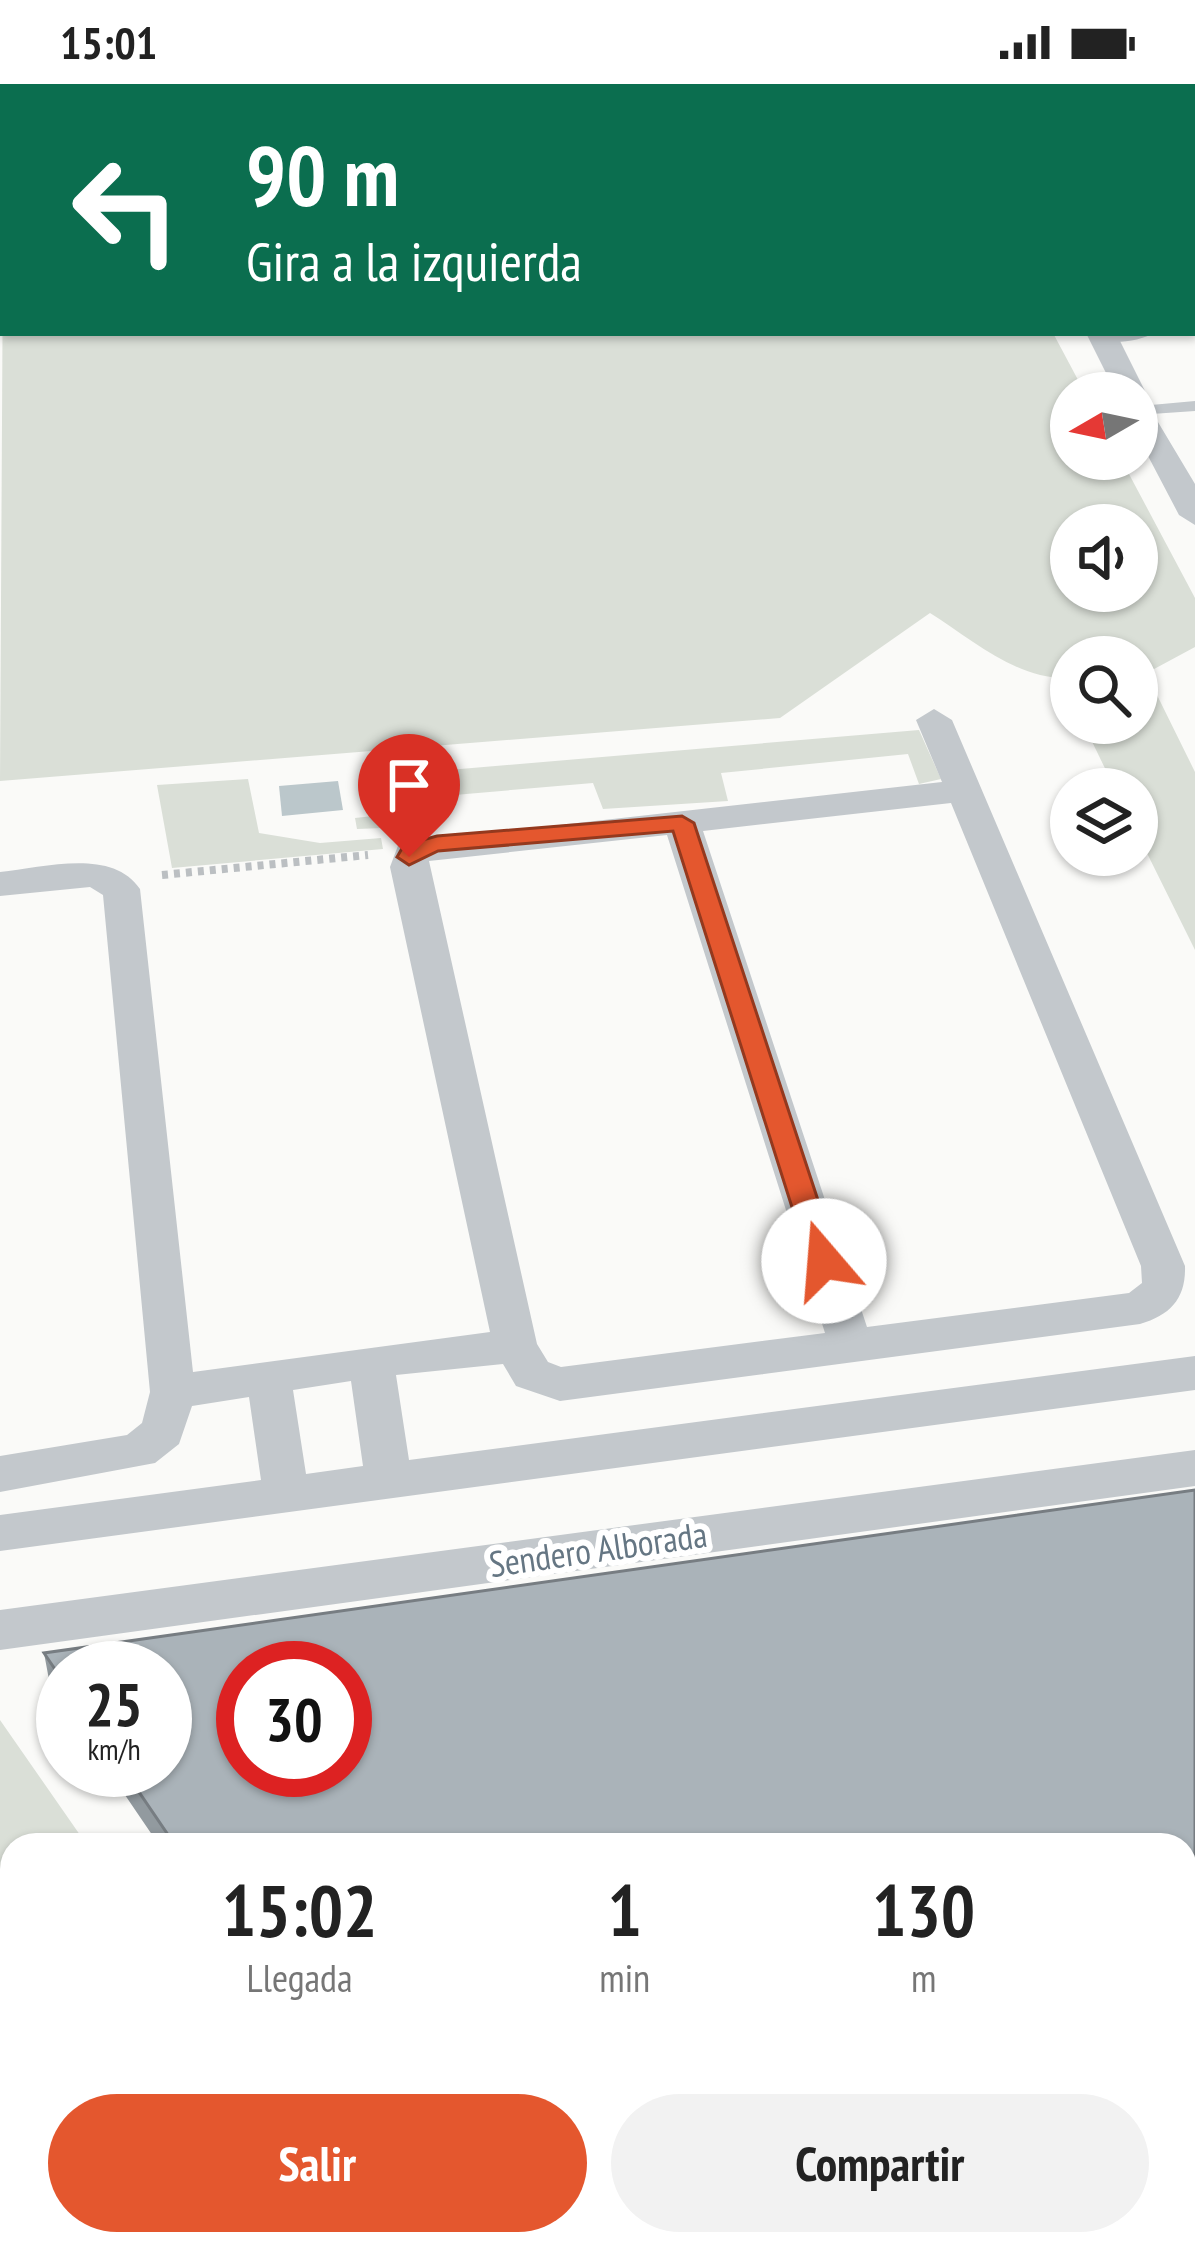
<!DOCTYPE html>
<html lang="es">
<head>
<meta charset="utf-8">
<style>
  :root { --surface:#fff; --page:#f2f2f2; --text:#222; --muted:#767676; --accent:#e4572e }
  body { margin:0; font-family:"PT Sans Narrow",sans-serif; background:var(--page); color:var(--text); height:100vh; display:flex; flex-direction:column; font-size:45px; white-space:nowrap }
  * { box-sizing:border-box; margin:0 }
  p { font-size:39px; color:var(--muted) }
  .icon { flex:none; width:66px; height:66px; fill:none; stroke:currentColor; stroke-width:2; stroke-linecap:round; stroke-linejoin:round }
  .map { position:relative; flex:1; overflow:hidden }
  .drawer { position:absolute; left:0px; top:1749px; width:1197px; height:423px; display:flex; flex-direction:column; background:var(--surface); border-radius:36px 36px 0 0; box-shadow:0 3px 9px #0004 }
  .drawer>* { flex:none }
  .banner { position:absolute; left:0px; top:0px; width:1197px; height:252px; box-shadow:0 3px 9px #0004; background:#0b6e4f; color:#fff; overflow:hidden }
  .needle { width:78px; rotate:261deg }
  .fabs { position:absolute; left:1050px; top:288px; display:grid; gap:24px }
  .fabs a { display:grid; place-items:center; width:108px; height:108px; border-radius:50%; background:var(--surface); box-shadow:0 3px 9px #0004; font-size:60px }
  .speed { position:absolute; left:36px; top:1557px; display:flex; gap:24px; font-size:60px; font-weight:700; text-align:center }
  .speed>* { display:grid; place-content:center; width:156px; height:156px; border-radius:50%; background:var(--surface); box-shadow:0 3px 9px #0004; line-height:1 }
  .speed small { font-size:30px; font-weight:400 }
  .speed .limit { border:18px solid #d22; background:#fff; color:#111 }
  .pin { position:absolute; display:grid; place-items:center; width:102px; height:102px; color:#fff; margin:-123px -51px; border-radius:50% 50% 50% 0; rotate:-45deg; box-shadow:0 0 12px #0007 }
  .pin .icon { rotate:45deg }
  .me { position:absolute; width:132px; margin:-66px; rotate:342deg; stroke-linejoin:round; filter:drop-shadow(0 0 9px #0008) }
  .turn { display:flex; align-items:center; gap:42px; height:252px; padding:0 48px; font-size:54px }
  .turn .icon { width:156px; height:156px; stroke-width:2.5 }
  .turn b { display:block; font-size:84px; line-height:102px }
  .eta { display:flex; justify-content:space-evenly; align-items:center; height:204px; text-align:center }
  .eta b { font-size:72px; font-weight:800; line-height:84px }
  .cta { display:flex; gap:24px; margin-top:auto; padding:24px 48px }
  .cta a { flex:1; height:138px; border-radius:72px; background:var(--accent); color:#fff; font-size:48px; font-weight:800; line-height:138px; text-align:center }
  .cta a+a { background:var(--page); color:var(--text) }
  .status { display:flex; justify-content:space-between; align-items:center; height:84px; padding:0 60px; background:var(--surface); direction:ltr }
  .status svg { height:33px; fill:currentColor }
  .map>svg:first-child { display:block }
  .green { fill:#dadfd7; fill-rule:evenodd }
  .water { fill:#bbc7cb }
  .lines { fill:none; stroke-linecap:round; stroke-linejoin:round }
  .path { stroke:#bbbfc2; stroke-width:8; stroke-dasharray:6 6; stroke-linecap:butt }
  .lane { fill:#c3c8cc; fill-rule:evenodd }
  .street { fill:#c3c8cc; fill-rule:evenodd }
  .wall { fill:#929a9f; fill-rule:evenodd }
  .building { fill:#aab3b9; stroke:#777d82; stroke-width:3; fill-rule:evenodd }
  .route { fill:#e4572e; stroke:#94391e; stroke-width:3 }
  .labels { text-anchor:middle; stroke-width:12; stroke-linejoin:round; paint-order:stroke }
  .street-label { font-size:36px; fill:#657683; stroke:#fff }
</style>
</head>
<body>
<div class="status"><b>15:01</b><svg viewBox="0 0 49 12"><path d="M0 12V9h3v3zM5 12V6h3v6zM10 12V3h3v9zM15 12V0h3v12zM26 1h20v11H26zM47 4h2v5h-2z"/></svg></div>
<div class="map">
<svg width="1195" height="2171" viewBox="0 0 1195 2171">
  <rect width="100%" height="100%" fill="#fafaf8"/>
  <!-- green -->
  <path class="green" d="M0 0H681L683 3H3L0 120Z
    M3 158V249H1053L1085 309H1071V375H1121L1195 514V563L1143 591H1137V573H1071V594C1018 597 973 556 930 529L780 634 0 697ZM1137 441V507H1071V441Z
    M1157 611 1195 688V866L1137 749V705H1115L1083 639H1137V615Z
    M919 646 941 695 919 700 908 670 721 689 728 717 603 725 593 699 408 715 410 743 357 745 355 734 373 732 367 693Z
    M248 695 259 749 320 759 381 754 383 765 172 784 157 701Z
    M0 1636 87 1761H12V2160H357L364 2171H0Z"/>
  <!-- water -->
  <path class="water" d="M338 697 343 726 282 732 279 702Z"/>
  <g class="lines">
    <!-- path -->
    <path class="path" d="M162 791 368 771"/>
    <!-- lane -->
    <path class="lane" d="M1194 237H1195V245H1194Z
      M1108 249H1154C1141 257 1109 262 1096 254Z
      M1195 317V327L1137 331 1140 322Z"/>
    <!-- street -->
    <path class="street" d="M927 0H954L956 3H929Z
      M1049 0H1075L1076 3H1050Z
      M1194 52H1195V68H1194Z
      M0 133H3V151H0Z
      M1086 249H1116L1146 309 1143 313 1195 400V441L1179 431 1137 351V309H1116Z
      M934 625 952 636 1185 1182C1186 1214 1171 1231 1140 1240L560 1317 516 1302 503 1280 396 1291 409 1376 1195 1272V1306L0 1467V1431L261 1396 249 1313 192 1322 179 1360 155 1379 0 1408V1372L127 1351 142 1339 150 1308 103 811 90 803 0 812V788C42 784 112 763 140 805L193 1288 490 1248 390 783 399 759 942 698 916 636ZM951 719 1141 1182 1142 1199 1129 1209 867 1243 703 747ZM667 751 825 1249 561 1283 548 1278 537 1260 429 777ZM351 1297 363 1382 306 1390 293 1306Z
      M1195 1366V1402L0 1566V1526Z"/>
  </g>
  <!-- wall -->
  <path class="wall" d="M1195 1406V2171H438L430 2160H1185V1761H159L108 1686H165V1584H63V1619L50 1601 44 1569ZM243 1584H345V1686H243Z"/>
  <!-- building -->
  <path class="building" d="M770 0H918L920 3H772Z
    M1195 1406V2171H455L448 2160H1185V1761H175L124 1686H165V1584H63V1597L44 1569ZM243 1584H345V1686H243Z"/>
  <!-- route -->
  <path class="route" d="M682 732 694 739 838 1177 833 1184 824 1187 809 1177 673 747 438 767 409 781 397 773 404 761 437 752Z"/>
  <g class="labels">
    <!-- street labels -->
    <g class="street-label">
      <text transform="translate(598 1465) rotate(-8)" y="13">Sendero Alborada</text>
    </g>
  </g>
</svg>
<div class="fabs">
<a><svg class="needle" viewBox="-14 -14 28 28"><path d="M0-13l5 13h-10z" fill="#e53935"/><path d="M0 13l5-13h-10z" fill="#767676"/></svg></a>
<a><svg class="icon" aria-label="sound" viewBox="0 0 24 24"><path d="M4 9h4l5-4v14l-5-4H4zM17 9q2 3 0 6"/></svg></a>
<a><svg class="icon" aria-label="search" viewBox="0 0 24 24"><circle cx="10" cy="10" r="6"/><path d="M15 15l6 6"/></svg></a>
<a><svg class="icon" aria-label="layers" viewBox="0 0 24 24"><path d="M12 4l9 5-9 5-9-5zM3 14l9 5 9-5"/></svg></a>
</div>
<div class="speed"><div>25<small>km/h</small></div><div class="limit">30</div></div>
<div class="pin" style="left:409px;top:773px;background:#d93025"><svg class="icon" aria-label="arrive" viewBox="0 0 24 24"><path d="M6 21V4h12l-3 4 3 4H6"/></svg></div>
<svg class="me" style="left:824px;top:1177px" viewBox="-20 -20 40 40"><circle r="19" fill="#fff"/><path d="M0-13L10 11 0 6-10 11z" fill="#e4572e"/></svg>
<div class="banner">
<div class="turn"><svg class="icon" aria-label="left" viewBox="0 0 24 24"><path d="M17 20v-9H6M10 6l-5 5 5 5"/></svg><div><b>90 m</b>Gira a la izquierda</div></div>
</div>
<section class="drawer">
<div class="eta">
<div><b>15:02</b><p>Llegada</p></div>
<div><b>1</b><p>min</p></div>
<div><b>130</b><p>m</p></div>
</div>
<div class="cta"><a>Salir</a><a>Compartir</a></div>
</section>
</div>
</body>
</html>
